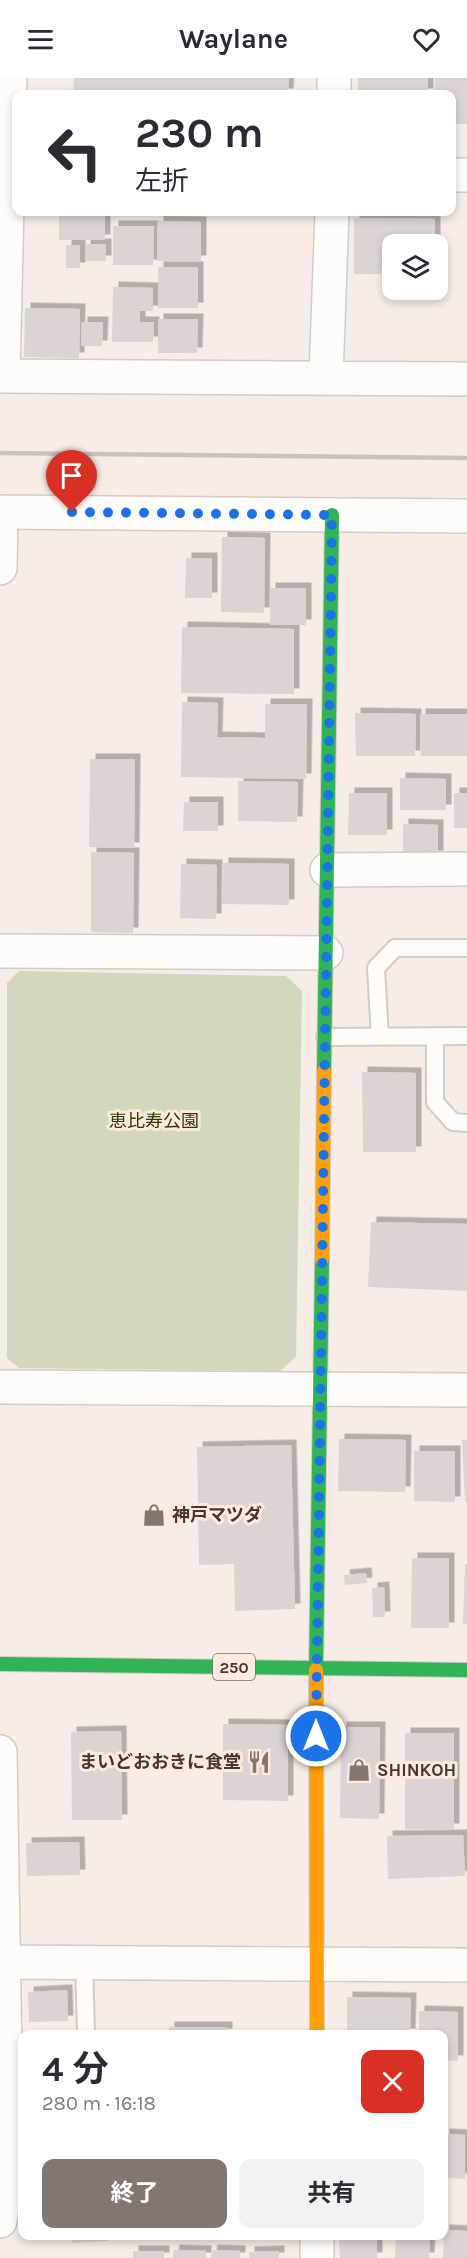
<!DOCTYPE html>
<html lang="ja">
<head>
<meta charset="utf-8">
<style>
  :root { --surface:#fff; --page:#f2f2f3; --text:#2b2b33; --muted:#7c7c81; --accent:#837670 }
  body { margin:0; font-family:Karla,"Noto Sans JP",sans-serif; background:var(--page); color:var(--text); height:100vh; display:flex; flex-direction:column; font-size:22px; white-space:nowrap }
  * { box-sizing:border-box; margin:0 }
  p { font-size:20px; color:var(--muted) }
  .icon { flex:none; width:33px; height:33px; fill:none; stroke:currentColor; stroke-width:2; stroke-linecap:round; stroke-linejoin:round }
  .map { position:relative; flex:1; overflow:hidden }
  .details { position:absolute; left:18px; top:1952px; width:430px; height:210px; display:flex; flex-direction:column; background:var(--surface); border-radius:12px; box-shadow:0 3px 9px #0003 }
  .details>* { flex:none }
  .top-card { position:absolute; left:12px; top:12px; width:444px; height:126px; border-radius:12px; box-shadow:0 3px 9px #0003; background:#fff; color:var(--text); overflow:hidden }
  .tools { position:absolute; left:382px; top:156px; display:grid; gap:12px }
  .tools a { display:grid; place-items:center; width:66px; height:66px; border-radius:12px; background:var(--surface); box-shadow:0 3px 9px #0003; font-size:30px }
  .pin { position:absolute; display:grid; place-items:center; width:51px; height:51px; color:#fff; margin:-62px -26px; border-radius:50% 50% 50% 0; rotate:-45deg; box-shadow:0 0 6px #0007 }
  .pin .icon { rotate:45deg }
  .me { position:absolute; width:66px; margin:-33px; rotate:0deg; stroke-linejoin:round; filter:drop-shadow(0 0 4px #0008) }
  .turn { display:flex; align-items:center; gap:21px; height:126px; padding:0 24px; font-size:27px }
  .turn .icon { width:78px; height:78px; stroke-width:2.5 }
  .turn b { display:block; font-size:42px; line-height:51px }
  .round { display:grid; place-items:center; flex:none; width:63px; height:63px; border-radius:12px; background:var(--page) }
  .head { display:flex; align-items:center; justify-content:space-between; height:102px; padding:0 24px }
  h1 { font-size:36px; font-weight:700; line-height:45px }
  .primary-button { display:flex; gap:12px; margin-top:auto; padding:12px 24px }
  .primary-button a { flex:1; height:69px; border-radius:12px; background:var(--accent); color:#fff; font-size:24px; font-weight:700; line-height:69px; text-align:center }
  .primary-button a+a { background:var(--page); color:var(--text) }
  header { display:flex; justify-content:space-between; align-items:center; height:78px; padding:0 24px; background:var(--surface); font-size:27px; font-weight:700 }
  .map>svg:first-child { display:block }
  .green { fill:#d3d7bc }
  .building { fill:#dcd3d5; filter:url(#shadow) }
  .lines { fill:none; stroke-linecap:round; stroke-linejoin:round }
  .lane-casing { stroke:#d5cac4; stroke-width:20 }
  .street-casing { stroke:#d5cac4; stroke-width:36 }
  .fast-casing { stroke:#d5cac4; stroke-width:16 }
  .slow-casing { stroke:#d5cac4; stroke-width:16 }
  .lane { stroke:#fefcfb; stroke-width:16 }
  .street { stroke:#fefcfb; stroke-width:33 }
  .fast { stroke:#30b455; stroke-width:14 }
  .slow { stroke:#ff9f0a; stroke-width:14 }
  .rail { stroke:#c7c3c1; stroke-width:4.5 }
  .route { stroke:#1a73e8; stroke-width:10; stroke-dasharray:0 18 }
  .labels { text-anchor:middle; stroke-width:6; stroke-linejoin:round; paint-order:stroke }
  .shield { fill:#fee9df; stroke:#7c6c64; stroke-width:1.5 }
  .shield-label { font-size:16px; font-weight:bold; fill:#443630 }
  .park-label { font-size:18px; fill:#2e3c00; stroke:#fee9df }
  .poi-label { font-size:18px; font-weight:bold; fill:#443630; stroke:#fee9df; text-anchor:start }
</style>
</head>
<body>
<header><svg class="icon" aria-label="menu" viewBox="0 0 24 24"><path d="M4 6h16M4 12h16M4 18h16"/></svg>Waylane<svg class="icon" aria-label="heart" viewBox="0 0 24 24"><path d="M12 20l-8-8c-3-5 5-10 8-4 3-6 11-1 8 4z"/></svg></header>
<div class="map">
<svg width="467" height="2180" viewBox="0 0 467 2180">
  <defs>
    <filter id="shadow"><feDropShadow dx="5.5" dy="-5.5" stdDeviation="0" flood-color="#0004"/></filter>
  </defs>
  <rect width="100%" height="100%" fill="#f7ece6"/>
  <!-- green -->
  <path class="green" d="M19 893 286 898 302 913 296 1279 280 1293 19 1290 7 1280V905Z"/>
  <!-- building -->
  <path class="building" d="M74 0H289L288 16H73Z
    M358 0H428V16H358Z
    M435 0 467 1V46H452V16H435Z
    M59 134H105V162H59Z
    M354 140 435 141V166H393V185H381L382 196H354Z
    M158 143 201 144V183H157Z
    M113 148H154L153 187H113Z
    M85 166H106V183H85Z
    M66 167H80V190H66Z
    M158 189H198V230H158Z
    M113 209 153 210V233H140V244H154L153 264H112Z
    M25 230 80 231 79 280 24 279Z
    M158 241H198L197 275H158Z
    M82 244H103L102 268H81Z
    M222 459 265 460 264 535 221 534Z
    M186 480H212V520H185Z
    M270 510H306V547H270Z
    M182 549 294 551V616L181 615Z
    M182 624 218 625 217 659 265 660V626H307L306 701 181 699Z
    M355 635 416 636 415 678H356Z
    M420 636H467V678H421Z
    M90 681H135L134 770 89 769Z
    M400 700 446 701V732H400Z
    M238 703 298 704 297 744 238 743Z
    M349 715H387V757H348Z
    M454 715H467V750H454Z
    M184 724H218V753H183Z
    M403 746 438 747V778H403Z
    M91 774 134 775 133 855 91 854Z
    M223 785 289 786V827L222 826Z
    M181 786 217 787 216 841 180 840Z
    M362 994 416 995V1074H363Z
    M371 1144 467 1146V1213L368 1209Z
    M339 1361 406 1362 405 1414 338 1413Z
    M462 1362H467V1424H465Z
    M291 1367 295 1531 235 1533 234 1486 199 1487 197 1369Z
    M414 1373H455V1424L414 1423Z
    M412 1480H449V1550H411Z
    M465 1486H467V1546H463Z
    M366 1495 367 1505 345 1507 344 1497Z
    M384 1509 385 1539H373L372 1510Z
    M223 1646 288 1647V1723L223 1722Z
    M341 1649H380L379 1741 340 1740Z
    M121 1653 122 1742H72L71 1654Z
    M405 1655H454V1751H405Z
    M463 1757 465 1798 388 1801 387 1758Z
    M79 1764 80 1797 27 1798 26 1765Z
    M67 1912 68 1943 29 1944 28 1914Z
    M347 1919 411 1920 410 1956H347Z
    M419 1933 458 1934V1983L444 1982V1956H419Z
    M169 1949H227V1956H169Z
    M444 2056 465 2057V2101L444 2100Z
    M444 2152 467 2153V2180H443Z
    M29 2157H65V2160L29 2162Z
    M72 2157H107L108 2163 72 2165Z
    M118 2157H155L156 2159 118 2162Z
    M339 2157H377V2180H340Z
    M396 2157H430L429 2180H395Z
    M174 2172 206 2173V2180H173Z
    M212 2172 240 2173V2180H211Z
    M133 2173H164V2180H133Z
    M279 2173V2180H249V2174Z"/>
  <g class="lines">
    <!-- lane casing -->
    <g class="lane-casing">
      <path id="lane" d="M435 958V1024L453 1044 467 1045
        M325 959 467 958
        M380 959 376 890 395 870H467
        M84 1884 86 1956"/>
    </g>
    <!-- street casing -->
    <g class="street-casing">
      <path id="street" d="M334 16V0
        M452 97H467
        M0 298 467 301
        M3 298 10 0
        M326 299 332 134
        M0 434 467 438
        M0 490 1 434
        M327 792 467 791
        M0 873 326 875
        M0 1309 467 1312
        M0 1674 7 2097 0 2143
        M0 1884 467 1887
        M317 2180V2157"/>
    </g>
    <!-- fast casing -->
    <g class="fast-casing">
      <path id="fast" d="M324 993 332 437
        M0 1586 467 1592
        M316 1592 322 1181"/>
    </g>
    <!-- slow casing -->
    <g class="slow-casing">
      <path id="slow" d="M322 1181 324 993
        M316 1592 317 1956"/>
    </g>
    <!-- lane -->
    <use href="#lane" class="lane"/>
    <!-- street -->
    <use href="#street" class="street"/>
    <!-- fast -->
    <use href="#fast" class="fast"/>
    <!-- slow -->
    <use href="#slow" class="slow"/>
    <!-- rail -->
    <path class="rail" d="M0 375 467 380"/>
  </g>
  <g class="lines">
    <!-- route -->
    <path class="route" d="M72 434 332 437 316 1658"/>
  </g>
  <!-- icons -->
  <defs>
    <g id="shop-bare" transform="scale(1.8)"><path d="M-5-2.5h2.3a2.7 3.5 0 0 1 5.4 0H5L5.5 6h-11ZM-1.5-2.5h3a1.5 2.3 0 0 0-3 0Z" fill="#837670" stroke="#fee9df" stroke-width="2.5" paint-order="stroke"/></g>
    <g id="restaurant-bare" transform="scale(1.8)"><path d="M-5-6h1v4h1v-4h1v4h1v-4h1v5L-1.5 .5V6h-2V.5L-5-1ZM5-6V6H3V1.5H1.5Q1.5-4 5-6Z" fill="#837670" stroke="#fee9df" stroke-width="2.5" paint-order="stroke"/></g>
  </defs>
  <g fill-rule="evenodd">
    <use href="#shop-bare" x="154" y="1437"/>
    <use href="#restaurant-bare" x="259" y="1684"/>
    <use href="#shop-bare" x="359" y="1692"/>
  </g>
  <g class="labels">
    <!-- shield labels -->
    <rect class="shield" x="213" y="1576" width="42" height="26" rx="4.5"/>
    <g class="shield-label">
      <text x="234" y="1595">250</text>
    </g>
    <!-- park labels -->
    <g class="park-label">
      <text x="154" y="1049">恵比寿公園</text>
    </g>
    <!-- poi labels -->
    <g class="poi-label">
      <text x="172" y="1443">神戸マツダ</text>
      <text x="241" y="1690" text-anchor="end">まいどおおきに食堂</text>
      <text x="377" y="1698">SHINKOH</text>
    </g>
  </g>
</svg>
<div class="tools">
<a><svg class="icon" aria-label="layers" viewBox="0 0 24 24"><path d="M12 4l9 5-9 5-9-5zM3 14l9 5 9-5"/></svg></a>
</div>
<div class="pin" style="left:72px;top:434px;background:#d93025"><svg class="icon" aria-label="arrive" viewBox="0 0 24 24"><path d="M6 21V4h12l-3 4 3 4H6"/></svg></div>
<svg class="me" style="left:316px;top:1658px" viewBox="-20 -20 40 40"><circle r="17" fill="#1a73e8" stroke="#fff" stroke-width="3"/><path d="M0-11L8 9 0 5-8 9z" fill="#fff"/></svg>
<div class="top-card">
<div class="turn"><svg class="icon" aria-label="left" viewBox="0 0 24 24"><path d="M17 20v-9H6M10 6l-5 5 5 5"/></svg><div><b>230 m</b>左折</div></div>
</div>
<section class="details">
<div class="head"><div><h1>4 分</h1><p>280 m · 16:18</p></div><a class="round" style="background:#d93025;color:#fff"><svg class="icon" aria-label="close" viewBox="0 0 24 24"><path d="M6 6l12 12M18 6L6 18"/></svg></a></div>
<div class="primary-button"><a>終了</a><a>共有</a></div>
</section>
</div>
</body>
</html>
